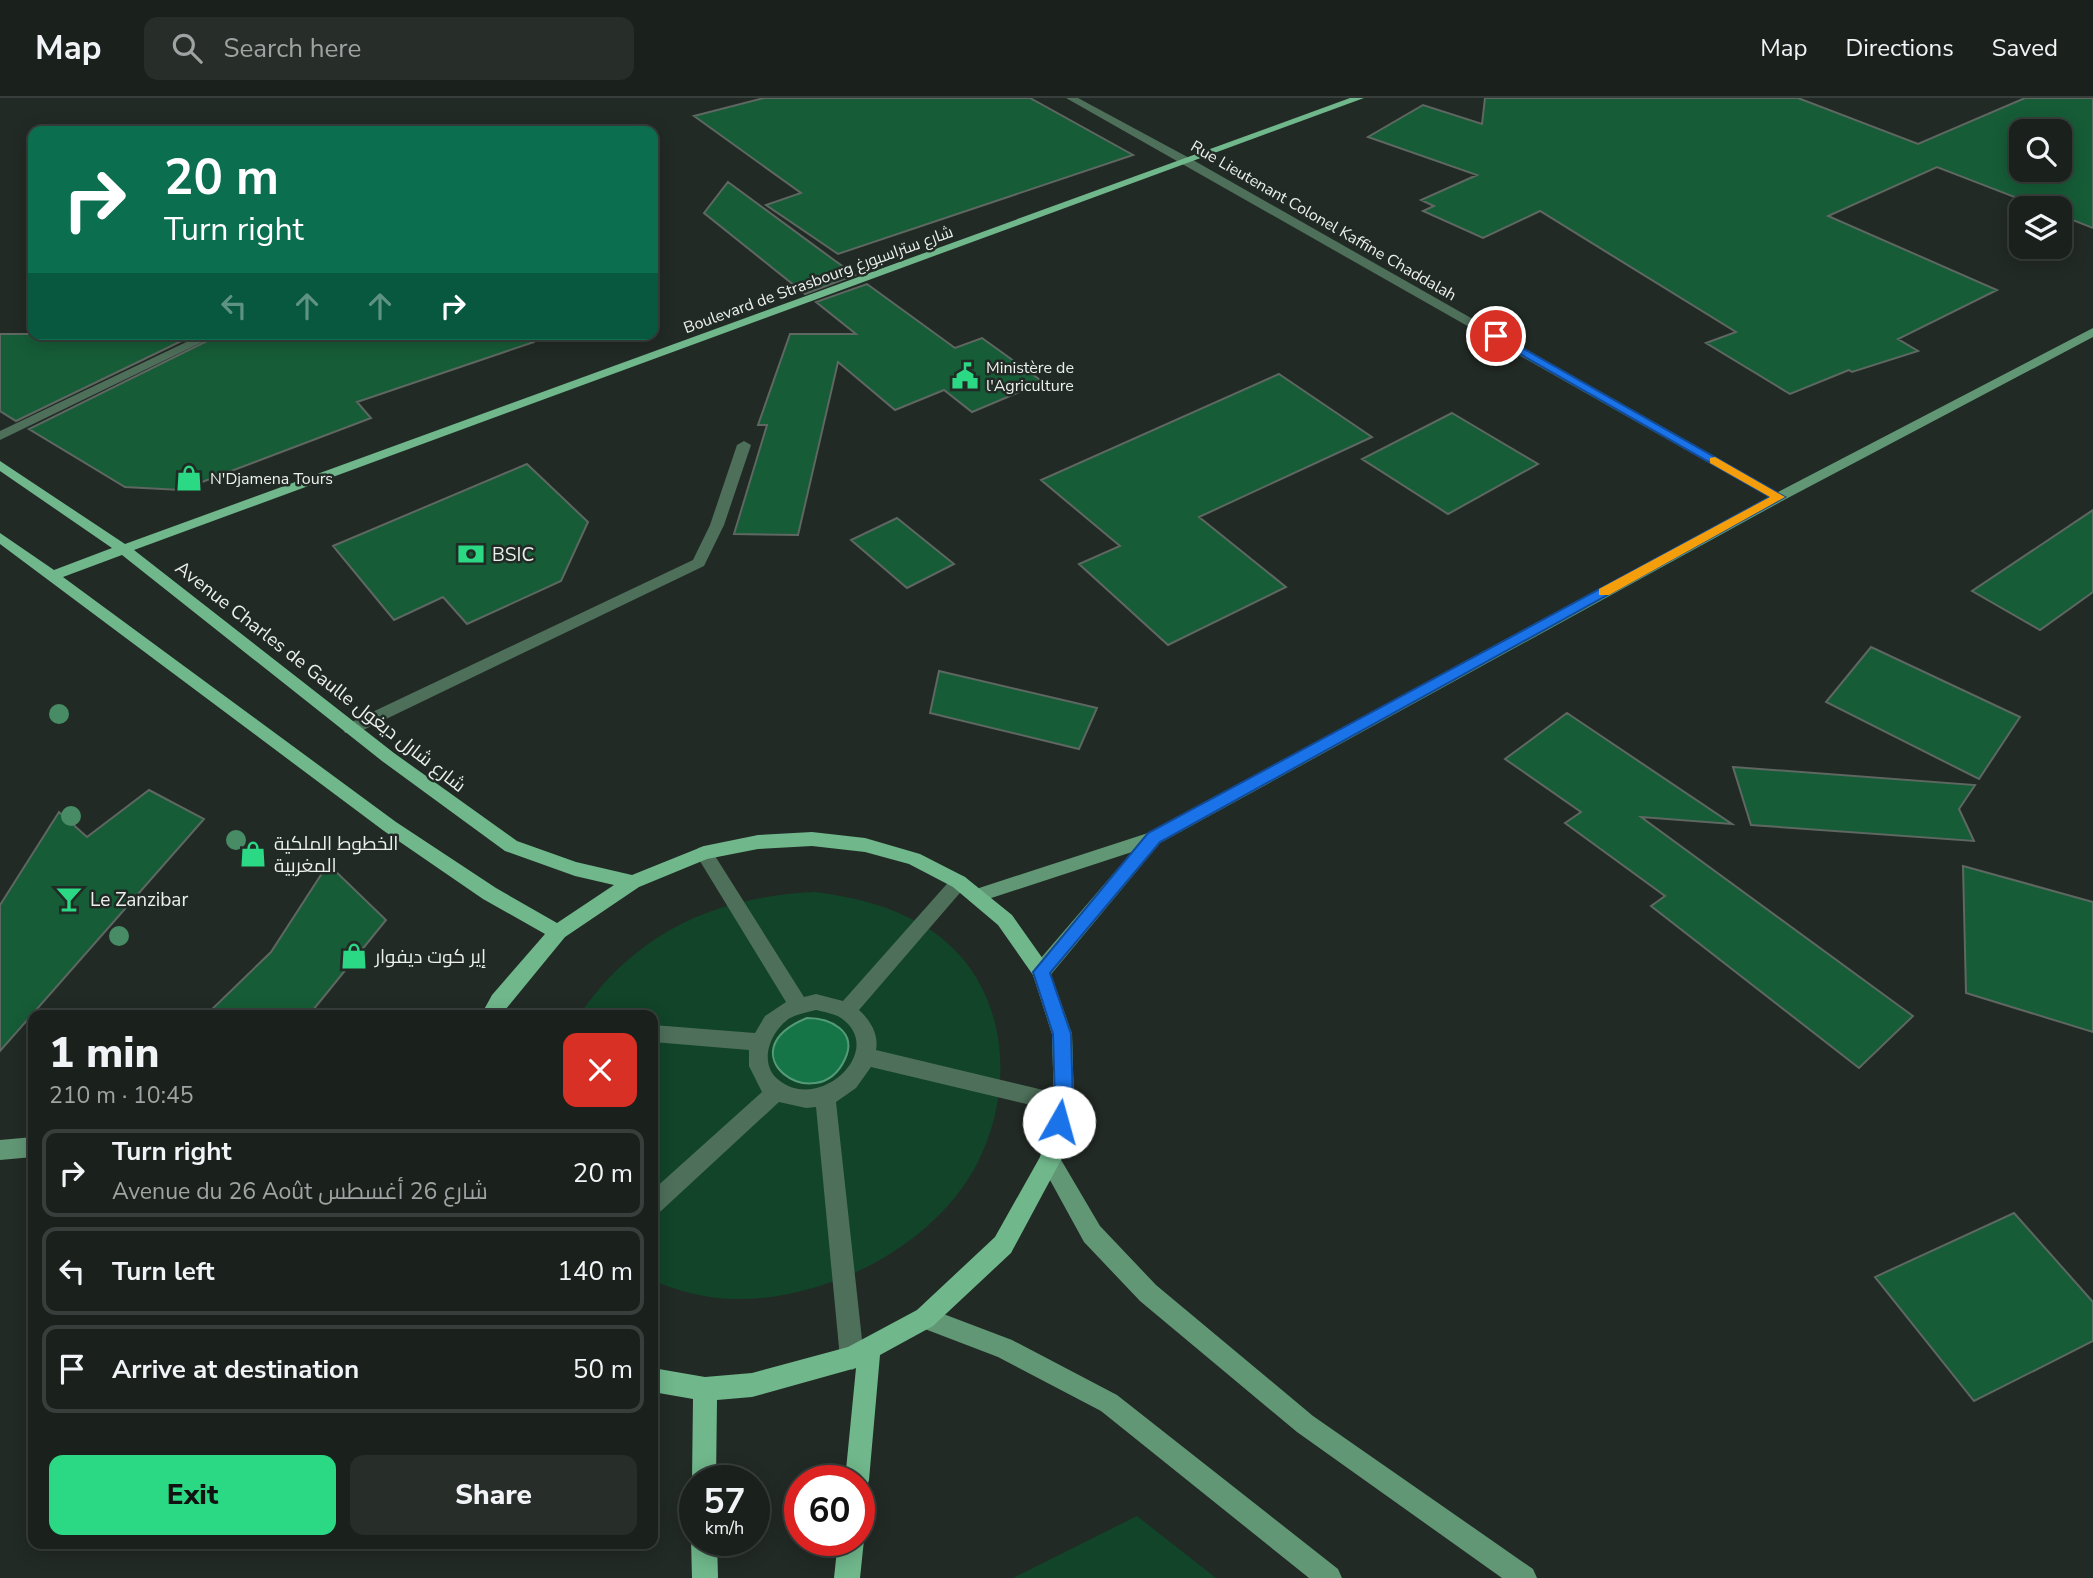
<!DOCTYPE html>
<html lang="en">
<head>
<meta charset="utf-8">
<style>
  :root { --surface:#1a201c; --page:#272d29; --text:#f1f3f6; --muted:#9fa3a3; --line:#383e3b; --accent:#2bd884 }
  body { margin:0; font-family:"Nunito Sans",Cairo,sans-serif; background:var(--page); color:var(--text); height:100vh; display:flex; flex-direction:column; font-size:26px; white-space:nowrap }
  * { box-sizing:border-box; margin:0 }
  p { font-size:23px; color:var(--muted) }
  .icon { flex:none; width:38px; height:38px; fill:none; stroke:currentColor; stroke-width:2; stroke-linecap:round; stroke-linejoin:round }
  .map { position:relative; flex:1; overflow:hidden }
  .details { position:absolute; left:28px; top:912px; width:630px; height:539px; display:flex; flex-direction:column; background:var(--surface); border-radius:14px; box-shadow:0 4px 18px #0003,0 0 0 2px var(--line) }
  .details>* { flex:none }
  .top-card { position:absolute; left:28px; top:28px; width:630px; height:214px; border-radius:14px; box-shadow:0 4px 18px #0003,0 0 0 2px var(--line); background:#0b6e4f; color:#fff; overflow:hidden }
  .tools { position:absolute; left:2009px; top:21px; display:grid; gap:14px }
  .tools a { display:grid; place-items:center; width:63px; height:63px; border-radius:14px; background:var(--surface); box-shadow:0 4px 18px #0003,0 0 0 2px var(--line); font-size:35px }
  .speed { position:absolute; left:679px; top:1367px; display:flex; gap:14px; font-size:35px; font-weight:700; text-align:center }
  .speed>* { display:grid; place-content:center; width:91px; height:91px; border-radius:50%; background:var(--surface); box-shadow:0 4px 18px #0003,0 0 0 2px var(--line); line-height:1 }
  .speed small { font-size:18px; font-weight:400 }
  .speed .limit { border:10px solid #d22; background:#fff; color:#111 }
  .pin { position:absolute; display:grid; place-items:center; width:60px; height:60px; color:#fff; margin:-30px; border:4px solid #fff; border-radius:50%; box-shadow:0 2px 7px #0007 }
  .me { position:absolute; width:77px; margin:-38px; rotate:7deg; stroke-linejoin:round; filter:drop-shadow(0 0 5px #0008) }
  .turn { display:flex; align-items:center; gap:24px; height:147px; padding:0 21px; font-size:32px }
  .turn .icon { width:91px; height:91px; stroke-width:2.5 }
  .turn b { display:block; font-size:49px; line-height:60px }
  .lanes { display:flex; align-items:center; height:66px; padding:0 21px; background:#0003; justify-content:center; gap:35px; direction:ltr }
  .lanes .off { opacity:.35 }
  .round { display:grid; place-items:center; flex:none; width:74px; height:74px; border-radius:14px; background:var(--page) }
  .head { display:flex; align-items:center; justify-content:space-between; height:119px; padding:0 21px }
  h1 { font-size:42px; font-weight:800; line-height:52px }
  .action { display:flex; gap:14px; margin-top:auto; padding:14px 21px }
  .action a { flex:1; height:80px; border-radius:14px; background:var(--accent); color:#111; font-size:28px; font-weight:800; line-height:80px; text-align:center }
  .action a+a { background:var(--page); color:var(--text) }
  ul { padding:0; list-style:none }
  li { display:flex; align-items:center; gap:21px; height:88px; margin:0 14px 10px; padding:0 7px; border:4px solid var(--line); border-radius:14px }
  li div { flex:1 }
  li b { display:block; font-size:26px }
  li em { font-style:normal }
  header { display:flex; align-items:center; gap:42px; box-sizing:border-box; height:98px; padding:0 35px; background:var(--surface); border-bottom:2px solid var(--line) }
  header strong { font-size:33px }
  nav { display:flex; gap:38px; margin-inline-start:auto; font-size:24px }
  .search { width:490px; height:63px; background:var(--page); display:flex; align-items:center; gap:18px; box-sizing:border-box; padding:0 24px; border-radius:14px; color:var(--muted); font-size:26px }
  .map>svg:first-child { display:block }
  .green { fill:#114428 }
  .water { fill:#157546; stroke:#559a78; stroke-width:2 }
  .building { fill:#165c37; stroke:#5e6761; stroke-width:2; fill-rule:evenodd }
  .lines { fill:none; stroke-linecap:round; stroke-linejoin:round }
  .lane { fill:#4e6f5a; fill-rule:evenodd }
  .street { fill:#4e6f5a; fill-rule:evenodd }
  .secondary { fill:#619775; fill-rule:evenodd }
  .primary { fill:#70b78b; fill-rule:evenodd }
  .tree { fill:#488c65 }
  .route { fill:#1a73e8; stroke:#114b97; stroke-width:2 }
  .slow { fill:#f59e0b }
  .labels { text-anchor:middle; stroke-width:5; stroke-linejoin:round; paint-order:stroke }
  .far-street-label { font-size:16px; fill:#ebf0ec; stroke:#222a25 }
  .far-poi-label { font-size:16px; fill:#ebf0ec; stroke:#222a25; text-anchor:start }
  .poi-label { font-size:19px; fill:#ebf0ec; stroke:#222a25; text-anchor:start }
  .street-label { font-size:19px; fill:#ebf0ec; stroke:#222a25 }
</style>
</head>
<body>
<header>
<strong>Map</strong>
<div class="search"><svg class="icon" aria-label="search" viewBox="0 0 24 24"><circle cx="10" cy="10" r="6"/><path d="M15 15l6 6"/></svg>Search here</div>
<nav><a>Map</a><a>Directions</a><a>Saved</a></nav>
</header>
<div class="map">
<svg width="2093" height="1480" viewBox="0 0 2093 1480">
  <rect width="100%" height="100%" fill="#222a25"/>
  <!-- green -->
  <path class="green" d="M815 794C853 799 888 807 921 826 1006 875 1019 982 978 1064 934 1150 824 1204 730 1201 703 1200 677 1192 653 1183V917H579C638 833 714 799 815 794Z
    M1137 1418 1216 1480H1013Z"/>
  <!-- water -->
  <path class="water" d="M807 920C830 920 858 933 845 961 817 1022 723 954 807 920Z"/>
  <!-- building -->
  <path class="building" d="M764 0H1030L1133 57 838 156 766 107 801 95 694 18Z
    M1485 0H1798L1918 46 2025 0H2093V130L2060 117V110H2043L1937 69 1828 118 1997 192 1898 241 1918 253 1852 274 1849 272 1790 296 1706 245 1736 234 1540 113 1483 140 1423 113 1434 108 1421 102 1477 77 1368 39 1423 7 1482 26ZM2021 33H2060V72H2021Z
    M728 84 834 162 855 177 805 196 704 115Z
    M867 186 955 250 982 240 1043 284 972 314 944 292 895 312 838 264 798 437 734 436 767 327H758L790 236H856L816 204Z
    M0 236H196L16 323 0 313Z
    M221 236H533L534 244 357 304 371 320 181 392 125 389 29 331Z
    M1279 276 1372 339 1199 419 1286 489 1168 547 1079 466 1120 448 1041 382Z
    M1452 315 1538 366 1448 416 1362 361Z
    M527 366 588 424 561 483 467 526 443 499 394 522 333 448Z
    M2093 412V494L2040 532 1972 493Z
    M897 420 954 466 907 490 851 442Z
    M1871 549 2020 619 1979 681 1826 604Z
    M939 573 1097 610 1079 651 930 615Z
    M1567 615 1732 726 1641 719 1913 918 1859 970 1651 808 1665 798 1565 725 1581 714 1505 661Z
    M1733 669 1975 687 1959 711 1974 743 1751 727Z
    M149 692 204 721 0 953V807L59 714 87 739Z
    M328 766 386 822 309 917H206L271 854Z
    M1963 768 2093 804V934L1966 895Z
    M2014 1115 2093 1204V1243L1974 1303 1875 1179Z"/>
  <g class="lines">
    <!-- lane -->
    <path class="lane" d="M203 236H219L0 342V333Z
      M744 343 751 347 724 427 704 468 357 635H345L343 631 345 627 693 462 710 427 737 347Z
      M704 748 710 750 804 899 816 896 843 903 953 779 959 777 965 779 968 784 965 789 859 912C870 922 879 936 876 952L1064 997 1071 999 1074 1006 1071 1013 1064 1015 871 969 856 990 836 1004 864 1260 860 1268 852 1272 844 1268 840 1260 816 1009 806 1010 779 1004 661 1113 653 1116V1092L762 994 749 968V952L653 944V927L755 935 765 918 786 904 695 755 698 750ZM816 912C824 914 835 916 841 920 887 952 820 1014 780 983 757 967 770 933 790 920 798 916 808 914 816 912Z"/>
    <!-- street -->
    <path class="street" d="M1066 0H1078L1193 62 1786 399 1779 403 1774 402Z"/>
    <!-- secondary -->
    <path class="secondary" d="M2093 230V239L1784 402 1160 745 1048 880 1041 882 1034 880 1032 874 1034 868 1132 754 976 805 970 803 967 798 970 793 1148 735 1774 396Z
      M33 1039V1059L0 1062V1042Z
      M1050 1052 1057 1055 1100 1128 1156 1187 1313 1318 1533 1471 1537 1480H1502L1297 1334 1140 1203 1084 1144 1039 1062 1043 1055Z
      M925 1209 1012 1242 1117 1297 1338 1471 1342 1480H1309L1101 1313 998 1259 917 1228 914 1220 917 1212Z"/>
    <!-- primary -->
    <path class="primary" d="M1350 0H1364L134 452 394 655 517 743 576 764 632 777 704 748 758 737 812 734 865 740 920 756 965 779 1012 817 1048 868 1072 936 1074 1006 1061 1062 1011 1155 933 1228 880 1257 869 1382 866 1391 859 1393V1382H845L856 1270 752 1299 717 1302 716 1382H695V1389L692 1382 693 1301 653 1294V1270L705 1279 752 1275 848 1249 917 1212 995 1139 1040 1059 1054 1006 1052 936 1033 877 998 827 953 789 909 766 865 754 812 748 758 751 707 761 639 789 565 839 501 917H481L492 897 545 836 483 801 384 733 0 446V435L54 472 112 450 0 373V363L125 446ZM122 457 382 663 505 753 575 778 614 787 557 825 496 790 396 724 63 479Z
      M859 1433 864 1442 860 1480H834L838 1442H859Z
      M695 1434V1442H717L718 1480H692L691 1442Z"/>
  </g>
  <!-- trees -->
  <g class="tree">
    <circle cx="59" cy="616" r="10"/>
    <circle cx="71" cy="718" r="10"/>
    <circle cx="236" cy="742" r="10"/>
    <circle cx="119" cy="838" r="10"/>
  </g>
  <!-- route -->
  <path class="route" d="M1496 235 1785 399 1160 744 1050 875 1071 936 1073 1006 1066 1031 1059 1033 1053 1031 1050 1024 1055 1006 1053 936 1033 874 1148 735 1770 399 1492 240 1491 238Z"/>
  <!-- slow -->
  <path class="slow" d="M1715 359 1785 399 1609 497H1599V491L1770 399 1710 365V360Z"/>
  <!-- icons -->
  <defs>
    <g id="civic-bare" transform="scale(2.1)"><path d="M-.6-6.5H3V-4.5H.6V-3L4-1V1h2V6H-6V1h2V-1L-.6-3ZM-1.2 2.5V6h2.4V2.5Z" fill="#2bd884" stroke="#222a25" stroke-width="2.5" paint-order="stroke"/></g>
    <g id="shop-bare" transform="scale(2.1)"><path d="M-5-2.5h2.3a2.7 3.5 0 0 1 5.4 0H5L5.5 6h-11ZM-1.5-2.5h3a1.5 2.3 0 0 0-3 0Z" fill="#2bd884" stroke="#222a25" stroke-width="2.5" paint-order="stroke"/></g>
    <g id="bank-bare" transform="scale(2.1)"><path d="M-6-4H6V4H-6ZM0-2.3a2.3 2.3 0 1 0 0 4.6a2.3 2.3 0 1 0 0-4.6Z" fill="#2bd884" stroke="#222a25" stroke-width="2.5" paint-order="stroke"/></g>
    <g id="bar-bare" transform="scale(2.1)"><path d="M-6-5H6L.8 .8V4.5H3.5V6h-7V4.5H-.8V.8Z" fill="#2bd884" stroke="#222a25" stroke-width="2.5" paint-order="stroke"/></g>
  </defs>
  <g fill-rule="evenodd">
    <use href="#civic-bare" x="965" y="278"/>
    <use href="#shop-bare" x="189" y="380"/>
    <use href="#bank-bare" x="471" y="456"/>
    <use href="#shop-bare" x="253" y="756"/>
    <use href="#bar-bare" x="69" y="801"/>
    <use href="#shop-bare" x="354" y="858"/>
  </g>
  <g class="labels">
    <!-- far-street labels -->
    <g class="far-street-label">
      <text transform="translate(1324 122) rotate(30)" y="6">Rue Lieutenant Colonel Kaffine Chaddalah</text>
      <text transform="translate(818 181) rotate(-20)" y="6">Boulevard de Strasbourg شارع ستراسبورغ</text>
    </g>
    <!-- far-poi labels -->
    <g class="far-poi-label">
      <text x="986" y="275">Ministère de<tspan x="986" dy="18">l'Agriculture</tspan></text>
      <text x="210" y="386">N'Djamena Tours</text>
    </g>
    <!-- poi labels -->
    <g class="poi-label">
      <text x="492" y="463">BSIC</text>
      <text x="274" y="752">الخطوط الملكية<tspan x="274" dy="22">المغربية</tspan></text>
      <text x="90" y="808">Le Zanzibar</text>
      <text x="375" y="865">إير كوت ديفوار</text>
    </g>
    <!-- street labels -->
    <g class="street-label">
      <text transform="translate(321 578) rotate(38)" y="7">Avenue Charles de Gaulle شارع شارل ديغول</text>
    </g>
  </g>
</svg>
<div class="tools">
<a><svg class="icon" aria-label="search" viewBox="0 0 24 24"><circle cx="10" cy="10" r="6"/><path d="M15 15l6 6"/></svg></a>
<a><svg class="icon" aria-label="layers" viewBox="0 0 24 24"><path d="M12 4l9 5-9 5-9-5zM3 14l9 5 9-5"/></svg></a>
</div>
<div class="speed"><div>57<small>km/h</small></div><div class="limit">60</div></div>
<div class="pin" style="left:1496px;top:238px;background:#d93025"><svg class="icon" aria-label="arrive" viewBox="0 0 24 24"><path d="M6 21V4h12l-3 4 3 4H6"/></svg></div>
<svg class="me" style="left:1059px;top:1024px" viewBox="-20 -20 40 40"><circle r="19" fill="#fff"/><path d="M0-13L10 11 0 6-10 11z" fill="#1a73e8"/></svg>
<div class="top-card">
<div class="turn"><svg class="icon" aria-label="right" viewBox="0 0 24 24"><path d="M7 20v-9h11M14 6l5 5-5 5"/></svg><div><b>20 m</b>Turn right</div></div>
<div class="lanes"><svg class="icon off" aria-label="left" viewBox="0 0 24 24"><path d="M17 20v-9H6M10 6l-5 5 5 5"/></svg><svg class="icon off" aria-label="ahead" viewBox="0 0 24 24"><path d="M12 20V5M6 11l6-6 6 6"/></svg><svg class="icon off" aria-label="ahead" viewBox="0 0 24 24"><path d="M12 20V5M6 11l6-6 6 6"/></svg><svg class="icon" aria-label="right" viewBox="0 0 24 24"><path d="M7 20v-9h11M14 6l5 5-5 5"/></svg></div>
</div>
<section class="details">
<div class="head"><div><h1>1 min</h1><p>210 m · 10:45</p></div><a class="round" style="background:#d93025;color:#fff"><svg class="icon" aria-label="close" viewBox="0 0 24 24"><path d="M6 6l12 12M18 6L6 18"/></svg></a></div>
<ul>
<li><svg class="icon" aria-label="right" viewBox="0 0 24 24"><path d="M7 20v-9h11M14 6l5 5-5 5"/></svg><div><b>Turn right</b><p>Avenue du 26 Août شارع 26 أغسطس</p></div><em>20 m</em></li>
<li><svg class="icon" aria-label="left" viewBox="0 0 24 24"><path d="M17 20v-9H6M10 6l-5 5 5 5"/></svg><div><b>Turn left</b></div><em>140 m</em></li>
<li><svg class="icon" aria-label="arrive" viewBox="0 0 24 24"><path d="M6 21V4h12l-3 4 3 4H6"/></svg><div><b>Arrive at destination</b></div><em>50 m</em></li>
</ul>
<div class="action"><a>Exit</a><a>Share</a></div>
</section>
</div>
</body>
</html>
